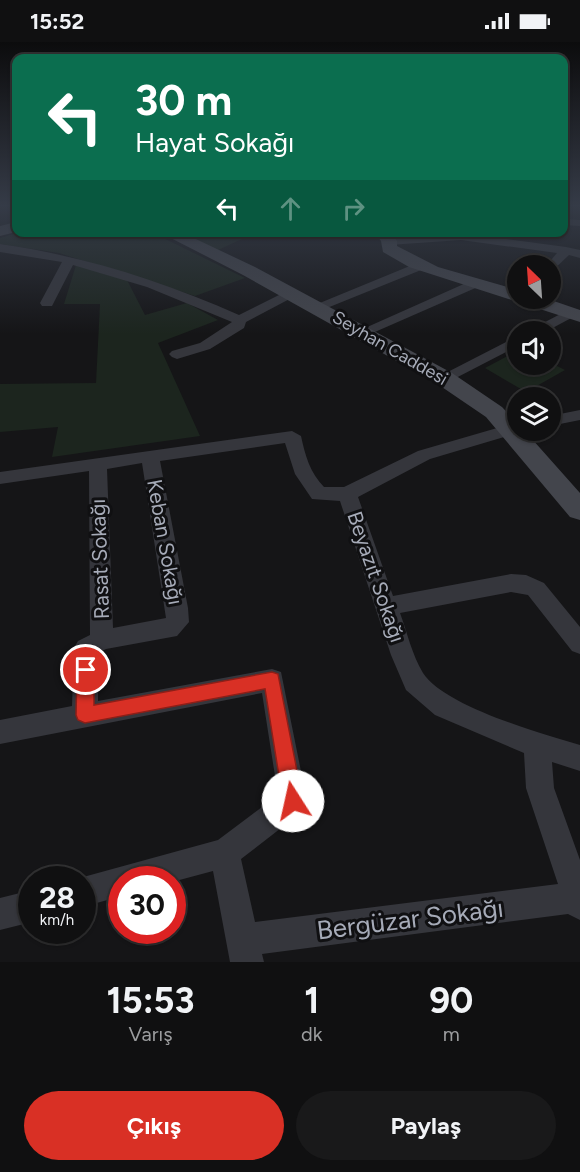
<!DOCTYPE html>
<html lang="tr">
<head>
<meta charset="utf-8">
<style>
  :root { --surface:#101011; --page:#19191a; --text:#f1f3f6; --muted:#9c9d9f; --line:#303031; --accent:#d93025 }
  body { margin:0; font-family:Figtree,sans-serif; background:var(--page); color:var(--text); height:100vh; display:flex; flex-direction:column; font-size:22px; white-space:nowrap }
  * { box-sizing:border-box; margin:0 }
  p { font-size:20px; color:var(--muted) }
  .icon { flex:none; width:33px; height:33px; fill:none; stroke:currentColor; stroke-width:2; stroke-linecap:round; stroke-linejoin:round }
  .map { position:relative; height:920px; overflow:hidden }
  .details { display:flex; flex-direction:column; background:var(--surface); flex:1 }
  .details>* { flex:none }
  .hud { position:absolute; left:12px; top:12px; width:556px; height:183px; border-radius:12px; box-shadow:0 2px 4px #0004,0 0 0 2px var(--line); background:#0b6e4f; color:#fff; overflow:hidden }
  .needle { width:39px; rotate:335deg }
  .tools { position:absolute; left:507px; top:213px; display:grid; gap:12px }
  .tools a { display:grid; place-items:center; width:54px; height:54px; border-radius:50%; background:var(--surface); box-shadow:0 2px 4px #0004,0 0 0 2px var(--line); font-size:30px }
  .speed { position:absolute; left:18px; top:824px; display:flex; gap:12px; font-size:30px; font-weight:700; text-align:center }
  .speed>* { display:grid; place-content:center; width:78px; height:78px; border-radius:50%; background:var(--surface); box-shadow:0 2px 4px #0004,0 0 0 2px var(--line); line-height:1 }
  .speed small { font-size:15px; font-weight:400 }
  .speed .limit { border:9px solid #d22; background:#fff; color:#111 }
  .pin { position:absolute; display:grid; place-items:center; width:51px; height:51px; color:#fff; margin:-26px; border:3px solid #fff; border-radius:50%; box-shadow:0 2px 6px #0007 }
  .me { position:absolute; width:66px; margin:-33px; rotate:350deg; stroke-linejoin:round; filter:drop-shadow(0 0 4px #0008) }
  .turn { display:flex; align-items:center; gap:21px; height:126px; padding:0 24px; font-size:27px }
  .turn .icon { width:78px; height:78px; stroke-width:2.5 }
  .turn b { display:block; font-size:42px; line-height:51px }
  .lanes { display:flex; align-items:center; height:57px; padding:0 24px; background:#0003; justify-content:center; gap:30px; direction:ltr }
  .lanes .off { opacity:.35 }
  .eta { display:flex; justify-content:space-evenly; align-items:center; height:102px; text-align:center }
  .eta b { font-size:36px; font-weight:700; line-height:42px }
  .action { display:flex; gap:12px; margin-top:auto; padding:12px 24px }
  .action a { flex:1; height:69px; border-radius:36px; background:var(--accent); color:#fff; font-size:24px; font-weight:700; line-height:69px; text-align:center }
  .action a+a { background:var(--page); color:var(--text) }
  .status { display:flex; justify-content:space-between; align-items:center; height:42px; padding:0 30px; background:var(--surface); direction:ltr }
  .status svg { height:16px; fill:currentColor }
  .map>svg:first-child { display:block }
  .green { fill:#1c251e }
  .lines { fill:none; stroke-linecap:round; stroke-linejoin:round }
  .street { fill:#35363c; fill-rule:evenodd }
  .secondary { fill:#43454c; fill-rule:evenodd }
  .route { fill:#d93025; stroke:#8d1f18; stroke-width:1.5 }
  .labels { text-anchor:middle; stroke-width:6; stroke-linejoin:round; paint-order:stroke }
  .far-street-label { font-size:18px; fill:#a6abb8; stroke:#101012 }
  .street-label { font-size:21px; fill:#a6abb8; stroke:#101012 }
  .near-street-label { font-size:26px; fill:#a6abb8; stroke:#101012 }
</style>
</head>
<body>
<div class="status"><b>15:52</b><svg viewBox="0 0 49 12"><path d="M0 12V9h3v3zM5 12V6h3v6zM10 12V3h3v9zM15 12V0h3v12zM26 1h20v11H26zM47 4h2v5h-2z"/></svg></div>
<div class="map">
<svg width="580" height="920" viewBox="0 0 580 920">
  <rect width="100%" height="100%" fill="#151517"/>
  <!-- green -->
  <path class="green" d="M253 190 255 191 216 209 178 191Z
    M17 191H153L245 236 195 254 59 211 0 202V196Z
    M76 223 126 236 145 273 187 261 218 278 158 301 200 394 52 415 58 385 0 390V342L96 341 100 262H64Z
    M517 309 518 322 551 321 565 328 526 350 485 326Z"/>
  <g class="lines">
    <!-- street -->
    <path class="street" d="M564 177 580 178V184L564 183Z
      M461 191 566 205 580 208V216L569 213 550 231V224H546L557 211 461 198 389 203 383 199C396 188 443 191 461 191Z
      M0 202C84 214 162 239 239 273L287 249H297L299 252 246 280 244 286 210 307 177 317 172 315 169 312 172 309 200 301 232 280 147 245 73 223 52 264H42L40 261 62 220 0 210Z
      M422 219 428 223 426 226 322 268 317 269 310 265Z
      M475 237 480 238V244L368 293H358L356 290Z
      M570 267 577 271 575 274 545 290H526Z
      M518 294V304L450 339H438L436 336Z
      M580 368V378L550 384V374Z
      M518 380V388L524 389 430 417 358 455 393 554 511 532 526 533 544 541 580 585V612L572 609 528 553 511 550 400 571C407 590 412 613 423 631 444 664 542 692 580 703V729L552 720 554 746 580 818V878L568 872 262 912 264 920H230L213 829 172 840V837H122V854L82 865V837H76L218 798 278 753 262 651 0 702V678L72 664 74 606 78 599 90 593 89 429 0 442V430L292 389 301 394C305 413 310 431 324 445H344L418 409ZM285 401 295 432 312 457 340 459 391 613 406 648 435 673 524 711 526 746 558 842 255 880 241 817 303 769 307 759 281 630 272 627 98 659V611L106 607 177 594 189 580 188 566 160 419ZM142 421 166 576 113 586 107 427Z
      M32 848V880L0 888V856Z"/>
    <!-- secondary -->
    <path class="secondary" d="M16 180V190L0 194V184Z
      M159 190H181L255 225 452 331 502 365 518 382V388H524L580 451V478L570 475 486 375 436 341 243 233Z
      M374 190H391L397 199V204L438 225 518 248V256H545L580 268V280L409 225 383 210 381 199Z"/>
  </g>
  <!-- sky -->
  <linearGradient id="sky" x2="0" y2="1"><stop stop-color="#0c0c0d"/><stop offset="0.56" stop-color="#353b47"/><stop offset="1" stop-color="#353b47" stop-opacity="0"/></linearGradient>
  <rect width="580" height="292" fill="url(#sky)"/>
  <!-- route -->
  <path class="route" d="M86 621 92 623 94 628V663L272 630 278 632 303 759 300 766 293 769 286 766 283 759 265 647 85 681 78 678 76 673 77 628 79 623Z"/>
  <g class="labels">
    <!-- far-street labels -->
    <g class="far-street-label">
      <text transform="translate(390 306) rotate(30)" y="6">Seyhan Caddesi</text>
    </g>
    <!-- street labels -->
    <g class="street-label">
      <text transform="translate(165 500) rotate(80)" y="7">Keban Sokağı</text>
      <text transform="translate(100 517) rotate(-92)" y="7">Rasat Sokağı</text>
      <text transform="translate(376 535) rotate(71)" y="7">Beyazıt Sokağı</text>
    </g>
    <!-- near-street labels -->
    <g class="near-street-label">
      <text transform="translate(410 877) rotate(-7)" y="9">Bergüzar Sokağı</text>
    </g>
  </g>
</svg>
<div class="tools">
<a><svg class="needle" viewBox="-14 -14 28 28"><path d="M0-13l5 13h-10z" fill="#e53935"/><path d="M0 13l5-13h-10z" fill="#9c9d9f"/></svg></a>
<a><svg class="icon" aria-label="sound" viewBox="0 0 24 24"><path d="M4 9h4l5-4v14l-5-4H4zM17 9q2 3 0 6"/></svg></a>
<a><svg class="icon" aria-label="layers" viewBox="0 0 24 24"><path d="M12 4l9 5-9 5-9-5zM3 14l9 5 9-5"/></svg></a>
</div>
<div class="speed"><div>28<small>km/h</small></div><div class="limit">30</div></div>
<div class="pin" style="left:86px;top:628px;background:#d93025"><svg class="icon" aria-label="arrive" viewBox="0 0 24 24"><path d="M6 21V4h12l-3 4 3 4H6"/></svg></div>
<svg class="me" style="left:293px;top:759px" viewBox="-20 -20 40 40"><circle r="19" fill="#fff"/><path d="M0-13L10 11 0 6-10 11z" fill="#d93025"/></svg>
<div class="hud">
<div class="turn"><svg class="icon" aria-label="left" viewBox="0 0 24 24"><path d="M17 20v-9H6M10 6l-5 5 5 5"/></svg><div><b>30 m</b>Hayat Sokağı</div></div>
<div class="lanes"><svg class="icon" aria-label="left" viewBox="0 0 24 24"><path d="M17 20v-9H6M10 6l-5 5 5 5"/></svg><svg class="icon off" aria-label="ahead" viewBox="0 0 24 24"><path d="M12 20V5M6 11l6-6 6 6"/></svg><svg class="icon off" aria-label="right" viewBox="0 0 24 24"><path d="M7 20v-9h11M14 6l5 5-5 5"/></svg></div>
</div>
</div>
<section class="details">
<div class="eta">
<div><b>15:53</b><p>Varış</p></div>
<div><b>1</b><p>dk</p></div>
<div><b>90</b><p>m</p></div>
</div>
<div class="action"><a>Çıkış</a><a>Paylaş</a></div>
</section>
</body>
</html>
